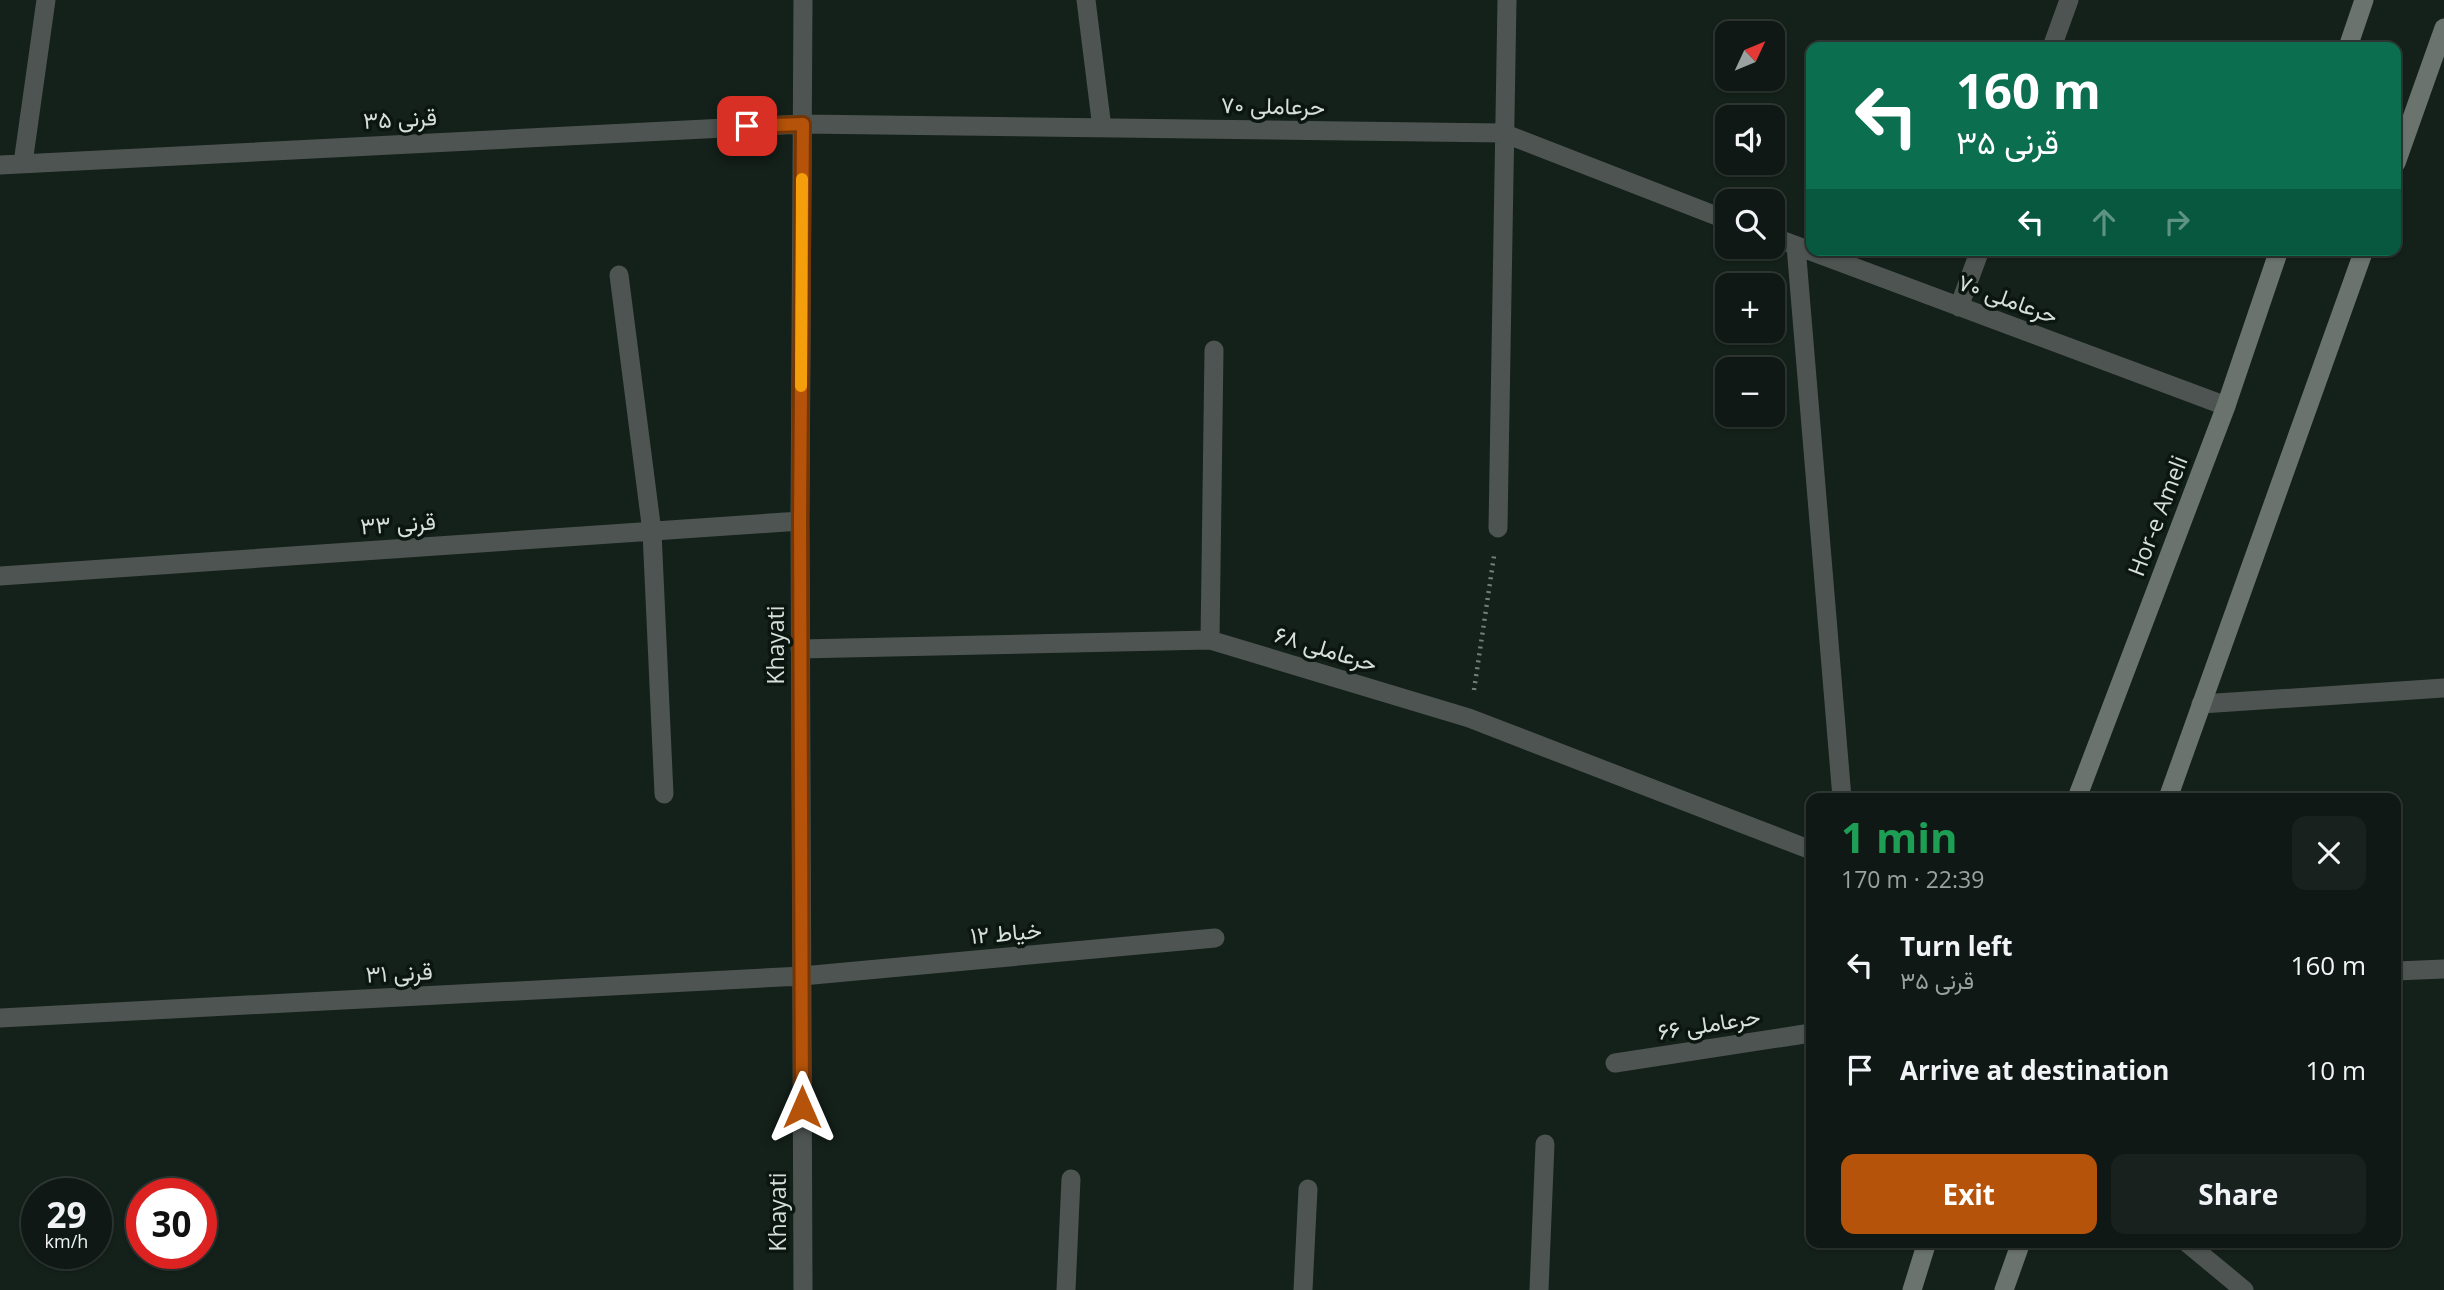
<!DOCTYPE html>
<html lang="en">
<head>
<meta charset="utf-8">
<style>
  :root { --surface:#0f1814; --page:#18211d; --text:#f1f3f6; --muted:#9ba0a0; --line:#2f3734; --accent:#b45309 }
  body { margin:0; font-family:"Open Sans",Vazirmatn,sans-serif; background:var(--page); color:var(--text); height:100vh; display:flex; flex-direction:column; font-size:26px; white-space:nowrap }
  * { box-sizing:border-box; margin:0 }
  p { font-size:23px; color:var(--muted) }
  .icon { flex:none; width:38px; height:38px; fill:none; stroke:currentColor; stroke-width:2; stroke-linecap:round; stroke-linejoin:round }
  .map { position:relative; flex:1; overflow:hidden }
  .sheet { position:absolute; left:1806px; top:793px; width:595px; height:455px; display:flex; flex-direction:column; background:var(--surface); border-radius:14px; box-shadow:0 2px 5px #0004,0 0 0 2px var(--line) }
  .sheet>* { flex:none }
  .banner { position:absolute; left:1806px; top:42px; width:595px; height:214px; border-radius:14px; box-shadow:0 2px 5px #0004,0 0 0 2px var(--line); background:#0b6e4f; color:#fff; overflow:hidden }
  .needle { width:46px; rotate:46deg }
  .controls { position:absolute; left:1715px; top:21px; display:grid; gap:14px }
  .controls a { display:grid; place-items:center; width:70px; height:70px; border-radius:14px; background:var(--surface); box-shadow:0 2px 5px #0004,0 0 0 2px var(--line); font-size:35px }
  .speed { position:absolute; left:21px; top:1178px; display:flex; gap:14px; font-size:35px; font-weight:700; text-align:center }
  .speed>* { display:grid; place-content:center; width:91px; height:91px; border-radius:50%; background:var(--surface); box-shadow:0 2px 5px #0004,0 0 0 2px var(--line); line-height:1 }
  .speed small { font-size:18px; font-weight:400 }
  .speed .limit { border:10px solid #d22; background:#fff; color:#111 }
  .pin { position:absolute; display:grid; place-items:center; width:60px; height:60px; color:#fff; margin:-30px; border-radius:14px; box-shadow:0 4px 10px #0006 }
  .me { position:absolute; width:77px; margin:-38px; rotate:0deg; stroke-linejoin:round; filter:drop-shadow(0 0 5px #0008) }
  .turn { display:flex; align-items:center; gap:24px; height:147px; padding:0 35px; font-size:32px }
  .turn .icon { width:91px; height:91px; stroke-width:2.5 }
  .turn b { display:block; font-size:49px; line-height:60px }
  .lanes { display:flex; align-items:center; height:66px; padding:0 35px; background:#0003; justify-content:center; gap:35px; direction:ltr }
  .lanes .off { opacity:.35 }
  .round { display:grid; place-items:center; flex:none; width:74px; height:74px; border-radius:14px; background:var(--page) }
  .summary { display:flex; align-items:center; justify-content:space-between; height:119px; padding:0 35px }
  h1 { font-size:42px; font-weight:700; line-height:52px; color:#1e9e55 }
  .cta { display:flex; gap:14px; margin-top:auto; padding:14px 35px }
  .cta a { flex:1; height:80px; border-radius:14px; background:var(--accent); color:#fff; font-size:28px; font-weight:700; line-height:80px; text-align:center }
  .cta a+a { background:var(--page); color:var(--text) }
  ul { padding:0; list-style:none }
  li { display:flex; align-items:center; gap:21px; height:105px; padding:0 35px }
  li div { flex:1 }
  li b { display:block; font-size:26px }
  li em { font-style:normal }
  .map>svg:first-child { display:block }
  .lines { fill:none; stroke-linecap:round; stroke-linejoin:round }
  .path { stroke:#757f7a; stroke-width:4.5; stroke-dasharray:2 5; stroke-linecap:butt }
  .service { stroke:#4e5451; stroke-width:19 }
  .minor { stroke:#4e5451; stroke-width:19 }
  .tertiary { stroke:#4e5451; stroke-width:19 }
  .secondary { stroke:#6a736e; stroke-width:19 }
  .route-casing { stroke:#753606; stroke-width:18 }
  .route { stroke:#b45309; stroke-width:12 }
  .slow { stroke:#f59e0b; stroke-width:12 }
  .labels { text-anchor:middle; stroke-width:7; stroke-linejoin:round; paint-order:stroke }
  .street-label { font-size:23px; fill:#d7dfdb; stroke:#0b1611 }
</style>
</head>
<body>
<div class="map">
<svg width="2444" height="1290" viewBox="0 0 2444 1290">
  <rect width="100%" height="100%" fill="#14201a"/>
  <g class="lines">
    <!-- path -->
    <path class="path" d="M1474 690 1494 556"/>
    <!-- service -->
    <path class="service" d="M2201 704 2444 688"/>
    <!-- minor -->
    <path class="minor" d="M1086 0 1102 128
      M2052 47 2069 0
      M23 163 46 0
      M0 165 803 124 1503 133 1727 220
      M1773 237 2226 406
      M1796 246 1842 798
      M619 275 652 532 664 794
      M1959 307 1980 250
      M1498 528 1507 0
      M0 576 800 521
      M1210 640 1214 350
      M800 649 1210 640 1469 718 1811 850
      M0 1018 802 976 1215 938
      M1615 1063 1811 1033
      M2186 1242 2244 1290
      M803 1290 800 521 803 0
      M1066 1290 1071 1179
      M1303 1290 1308 1189
      M1539 1290 1545 1144"/>
    <!-- tertiary -->
    <path class="tertiary" d="M2396 971 2444 969"/>
    <!-- secondary -->
    <path class="secondary" d="M2348 47 2364 0
      M2396 163 2444 28
      M2077 798 2226 406 2279 250
      M2168 798 2364 250
      M1912 1290 1927 1242
      M2004 1290 2021 1242"/>
  </g>
  <g class="lines">
    <!-- route casing -->
    <g class="route-casing">
      <path id="route" d="M747 126 803 124 800 521 802 1107"/>
    </g>
    <!-- route -->
    <use href="#route" class="route"/>
    <!-- slow -->
    <path class="slow" d="M801 386 802 179"/>
  </g>
  <g class="labels">
    <!-- street labels -->
    <g class="street-label">
      <text transform="translate(1273 106) rotate(1)" y="8">حرعاملی ۷۰</text>
      <text transform="translate(400 119) rotate(-3)" y="8">قرنی ۳۵</text>
      <text transform="translate(2008 299) rotate(20)" y="8">حرعاملی ۷۰</text>
      <text transform="translate(2158 516) rotate(-69)" y="8">Hor-e Ameli</text>
      <text transform="translate(398 524) rotate(-4)" y="8">قرنی ۳۳</text>
      <text transform="translate(776 645) rotate(-90)" y="8">Khayati</text>
      <text transform="translate(1326 649) rotate(17)" y="8">حرعاملی ۶۸</text>
      <text transform="translate(1006 933) rotate(-5)" y="8">خیاط ۱۲</text>
      <text transform="translate(399 973) rotate(-3)" y="8">قرنی ۳۱</text>
      <text transform="translate(1709 1024) rotate(-9)" y="8">حرعاملی ۶۶</text>
      <text transform="translate(778 1212) rotate(-90)" y="8">Khayati</text>
    </g>
  </g>
</svg>
<div class="controls">
<a><svg class="needle" viewBox="-14 -14 28 28"><path d="M0-13l5 13h-10z" fill="#e53935"/><path d="M0 13l5-13h-10z" fill="#9ba0a0"/></svg></a>
<a><svg class="icon" aria-label="sound" viewBox="0 0 24 24"><path d="M4 9h4l5-4v14l-5-4H4zM17 9q2 3 0 6"/></svg></a>
<a><svg class="icon" aria-label="search" viewBox="0 0 24 24"><circle cx="10" cy="10" r="6"/><path d="M15 15l6 6"/></svg></a>
<a>+</a>
<a>−</a>
</div>
<div class="speed"><div>29<small>km/h</small></div><div class="limit">30</div></div>
<div class="pin" style="left:747px;top:126px;background:#d93025"><svg class="icon" aria-label="arrive" viewBox="0 0 24 24"><path d="M6 21V4h12l-3 4 3 4H6"/></svg></div>
<svg class="me" style="left:802px;top:1107px" viewBox="-20 -20 40 40"><path d="M0-17L14 15 0 8-14 15z" fill="#b45309" stroke="#fff" stroke-width="4"/></svg>
<div class="banner">
<div class="turn"><svg class="icon" aria-label="left" viewBox="0 0 24 24"><path d="M17 20v-9H6M10 6l-5 5 5 5"/></svg><div><b>160 m</b>قرنی ۳۵</div></div>
<div class="lanes"><svg class="icon" aria-label="left" viewBox="0 0 24 24"><path d="M17 20v-9H6M10 6l-5 5 5 5"/></svg><svg class="icon off" aria-label="ahead" viewBox="0 0 24 24"><path d="M12 20V5M6 11l6-6 6 6"/></svg><svg class="icon off" aria-label="right" viewBox="0 0 24 24"><path d="M7 20v-9h11M14 6l5 5-5 5"/></svg></div>
</div>
<section class="sheet">
<div class="summary"><div><h1>1 min</h1><p>170 m · 22:39</p></div><a class="round"><svg class="icon" aria-label="close" viewBox="0 0 24 24"><path d="M6 6l12 12M18 6L6 18"/></svg></a></div>
<ul>
<li><svg class="icon" aria-label="left" viewBox="0 0 24 24"><path d="M17 20v-9H6M10 6l-5 5 5 5"/></svg><div><b>Turn left</b><p>قرنی ۳۵</p></div><em>160 m</em></li>
<li><svg class="icon" aria-label="arrive" viewBox="0 0 24 24"><path d="M6 21V4h12l-3 4 3 4H6"/></svg><div><b>Arrive at destination</b></div><em>10 m</em></li>
</ul>
<div class="cta"><a>Exit</a><a>Share</a></div>
</section>
</div>
</body>
</html>
